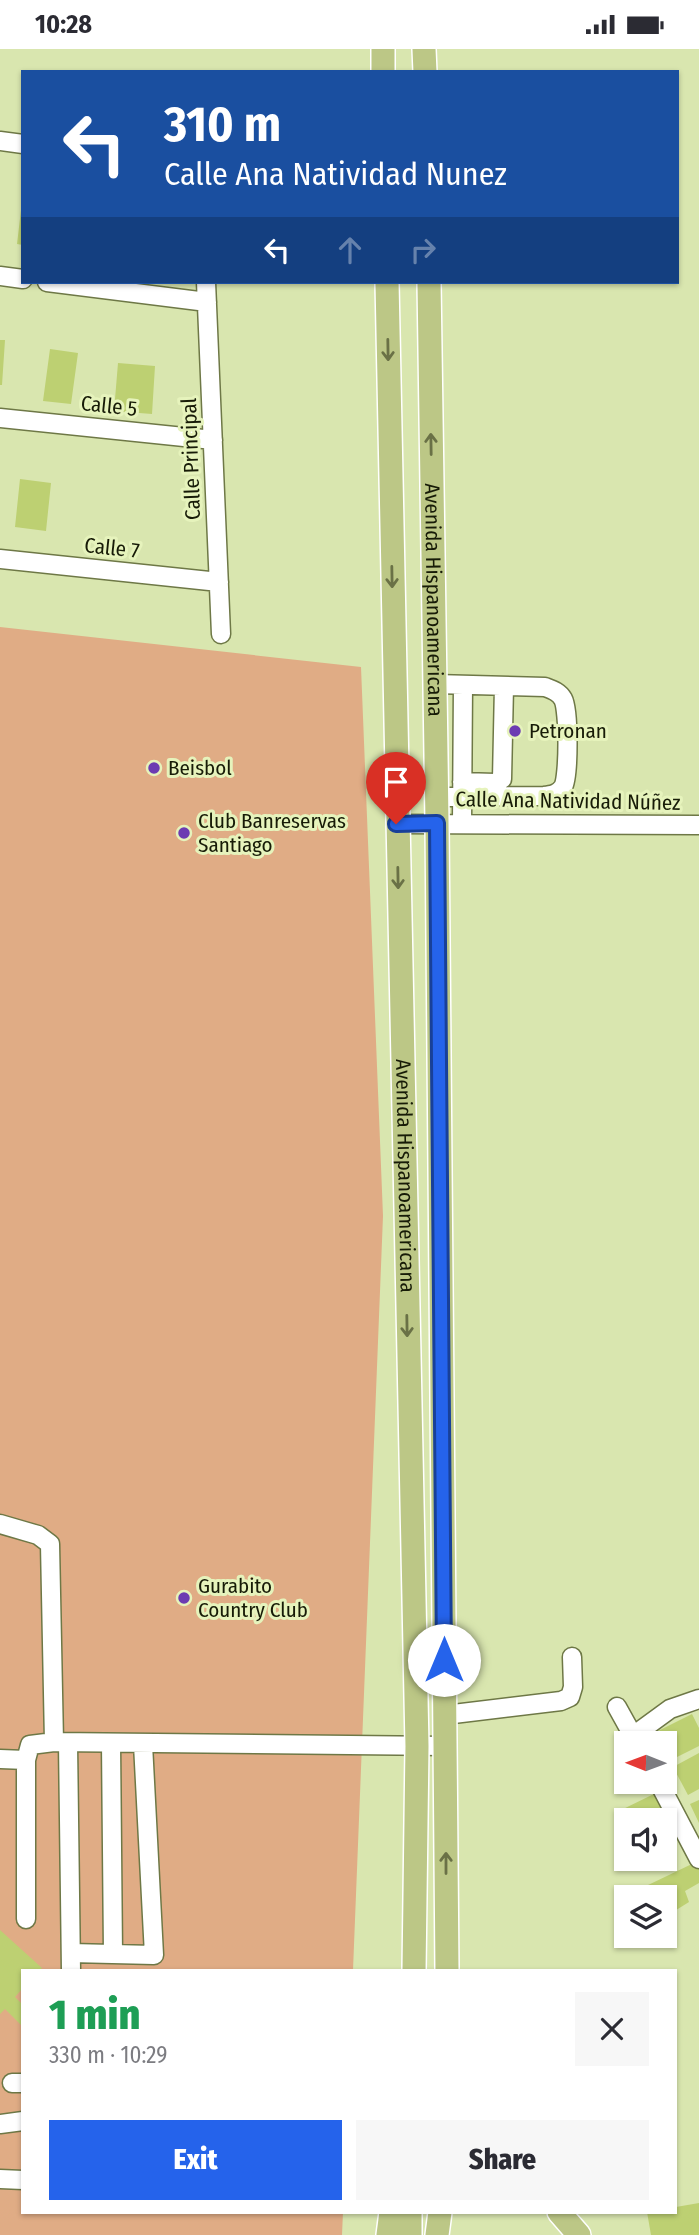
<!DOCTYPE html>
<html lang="en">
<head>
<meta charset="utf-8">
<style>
  :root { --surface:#fff; --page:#f7f7f7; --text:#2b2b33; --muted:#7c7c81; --accent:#2563eb }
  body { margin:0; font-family:"Fira Sans Condensed",sans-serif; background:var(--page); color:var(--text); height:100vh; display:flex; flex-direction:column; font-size:26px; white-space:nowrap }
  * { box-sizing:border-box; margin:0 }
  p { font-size:23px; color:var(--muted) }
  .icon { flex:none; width:38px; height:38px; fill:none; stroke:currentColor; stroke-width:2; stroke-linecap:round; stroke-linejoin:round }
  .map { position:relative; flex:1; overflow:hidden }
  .panel { position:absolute; left:21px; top:1920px; width:656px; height:245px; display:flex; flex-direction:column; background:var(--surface); border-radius:0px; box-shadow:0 2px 5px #0004 }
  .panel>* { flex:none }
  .guide { position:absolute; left:21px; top:21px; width:658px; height:214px; border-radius:0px; box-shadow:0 2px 5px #0004; background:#1a4fa0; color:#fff; overflow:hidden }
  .needle { width:46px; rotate:271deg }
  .tools { position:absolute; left:614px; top:1682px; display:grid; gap:14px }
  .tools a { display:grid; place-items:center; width:63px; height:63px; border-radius:0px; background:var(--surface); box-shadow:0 2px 5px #0004; font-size:35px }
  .pin { position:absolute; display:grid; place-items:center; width:60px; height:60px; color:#fff; margin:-72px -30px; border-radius:50% 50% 50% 0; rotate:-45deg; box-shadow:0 0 7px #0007 }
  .pin .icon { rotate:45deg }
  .me { position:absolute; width:77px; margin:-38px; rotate:0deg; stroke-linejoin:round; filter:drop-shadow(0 0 5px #0008) }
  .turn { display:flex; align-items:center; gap:24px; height:147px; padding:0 28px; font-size:32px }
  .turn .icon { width:91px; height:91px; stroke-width:2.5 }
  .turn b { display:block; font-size:49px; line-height:60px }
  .lanes { display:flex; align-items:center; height:66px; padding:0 28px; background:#0003; justify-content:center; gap:35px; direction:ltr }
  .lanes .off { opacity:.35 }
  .round { display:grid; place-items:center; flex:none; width:74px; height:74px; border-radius:0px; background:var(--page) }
  .head { display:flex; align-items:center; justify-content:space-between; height:119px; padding:0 28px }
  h1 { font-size:42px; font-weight:800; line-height:52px; color:#1e9e55 }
  .cta { display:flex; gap:14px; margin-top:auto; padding:14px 28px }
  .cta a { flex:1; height:80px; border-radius:0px; background:var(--accent); color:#fff; font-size:28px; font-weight:800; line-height:80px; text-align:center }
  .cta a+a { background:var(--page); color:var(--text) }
  .status { display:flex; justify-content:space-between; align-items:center; height:49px; padding:0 35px; background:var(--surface); direction:ltr }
  .status svg { height:19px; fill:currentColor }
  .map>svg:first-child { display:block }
  .green { fill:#e0ac85 }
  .building { fill:#bdd072 }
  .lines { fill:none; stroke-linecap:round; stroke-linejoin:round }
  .minor-casing { stroke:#6e7846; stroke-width:21 }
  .major-casing { stroke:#fff; stroke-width:26 }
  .minor { stroke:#fff; stroke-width:18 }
  .major { stroke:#bcc786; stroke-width:23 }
  .oneway { stroke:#6a7146 }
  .route-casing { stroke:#184099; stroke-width:18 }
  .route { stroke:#2563eb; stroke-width:12 }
  .poi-dot { fill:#6c3bb2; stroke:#e6f3bc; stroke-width:2.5 }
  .labels { text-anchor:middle; stroke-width:6; stroke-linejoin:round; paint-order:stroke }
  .street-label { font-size:21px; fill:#171b07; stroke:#e6f3bc }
  .poi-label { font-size:21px; fill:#171b07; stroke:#e6f3bc; text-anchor:start }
</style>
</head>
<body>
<div class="status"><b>10:28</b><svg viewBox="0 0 49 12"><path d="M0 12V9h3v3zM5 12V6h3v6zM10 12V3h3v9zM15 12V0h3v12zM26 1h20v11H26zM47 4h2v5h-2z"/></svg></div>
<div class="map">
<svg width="699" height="2186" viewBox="0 0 699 2186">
  <rect width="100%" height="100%" fill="#d9e6af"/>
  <!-- green -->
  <path class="green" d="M0 578 361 618 383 1167 353 1921 23 1922V2163H343L342 2186H0Z"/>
  <!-- building -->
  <path class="building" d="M21 161H23V196L17 195Z
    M0 291H5L2 336H0Z
    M50 300 78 304 71 355 43 352Z
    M118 314 155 317 152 365 114 362Z
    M20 430 51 434 46 482 15 478Z
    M692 1665 699 1679V1697L671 1711 665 1700V1694H662L656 1683Z
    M699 1704V1740L688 1746 673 1718Z
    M658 1743 676 1780 665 1785V1771H626V1783L617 1763Z
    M699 1751V1774L690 1755Z
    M694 1814 699 1820V1834L685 1842 689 1853 665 1868V1848H651L646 1837Z
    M0 1881 42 1919 39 1922H23V1939L15 1948 23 1956V1978L5 1960 0 1965Z
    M699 2154V2186H651L647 2163H676V2158Z"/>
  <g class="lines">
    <!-- minor casing -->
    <g class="minor-casing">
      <path id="minor" d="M0 92 23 95
        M0 227 23 230
        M47 233 207 253
        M206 233 221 585
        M0 369 213 391
        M0 510 219 533
        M435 635 545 638C553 641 559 643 563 650 569 661 569 728 563 738 558 745 552 746 544 747L437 748
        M462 733 495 734 502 730 504 637
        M462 774 463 636
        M396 775 699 776
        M0 1475 38 1486 50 1495 54 1693
        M617 1658 637 1694
        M445 1666 561 1652 570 1648 573 1638 572 1608
        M633 1687 670 1660 699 1650
        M68 1694 71 1922
        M111 1694 113 1905
        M0 1710 26 1711
        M658 1732 699 1810
        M26 1870V1711L30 1696 54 1693 445 1697
        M71 1904 154 1906 143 1695
        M12 2034H23
        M0 2075 23 2072
        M0 2130 23 2131"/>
    </g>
    <!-- major casing -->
    <g class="major-casing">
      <g id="major">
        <path d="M383 0V23"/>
        <path d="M424 0 425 23"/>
        <path id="s1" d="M387 233 417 1697 414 1922"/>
        <path id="s2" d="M429 233 437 774 447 1922"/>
        <path d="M559 2163 579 2186"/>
        <path d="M388 2186 391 2163"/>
        <path d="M410 2186V2163"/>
        <path d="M437 2186 440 2163"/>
      </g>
    </g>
    <!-- minor -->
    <use href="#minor" class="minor"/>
    <!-- major -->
    <use href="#major" class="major"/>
  </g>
  <!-- one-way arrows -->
  <defs><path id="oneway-shaft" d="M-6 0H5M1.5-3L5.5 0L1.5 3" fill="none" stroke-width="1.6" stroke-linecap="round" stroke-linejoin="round" transform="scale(1.75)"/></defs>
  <g class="oneway">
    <use href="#oneway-shaft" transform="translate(388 301) rotate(89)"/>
    <use href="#oneway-shaft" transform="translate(431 395) rotate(-91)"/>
    <use href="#oneway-shaft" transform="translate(392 528) rotate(89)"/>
    <use href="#oneway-shaft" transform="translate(398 829) rotate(89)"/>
    <use href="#oneway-shaft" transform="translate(407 1277) rotate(89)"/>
    <use href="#oneway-shaft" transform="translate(446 1814) rotate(-90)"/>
  </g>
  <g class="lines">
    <!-- route casing -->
    <g class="route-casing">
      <path id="route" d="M396 775 437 774 444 1611"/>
    </g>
    <!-- route -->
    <use href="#route" class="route"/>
  </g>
  <!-- markers -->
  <g class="poi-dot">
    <circle cx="515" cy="682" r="7"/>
    <circle cx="154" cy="719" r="7"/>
    <circle cx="184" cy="784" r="7"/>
    <circle cx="184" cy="1549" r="7"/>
  </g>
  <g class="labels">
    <!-- street labels -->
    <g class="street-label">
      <text transform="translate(109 357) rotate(6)" y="7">Calle 5</text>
      <text transform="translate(191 410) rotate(-92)" y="7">Calle Principal</text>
      <text transform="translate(112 499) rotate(6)" y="7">Calle 7</text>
      <text dy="7" stroke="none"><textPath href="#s2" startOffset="318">Avenida Hispanoamericana</textPath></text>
      <text transform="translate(568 752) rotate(1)" y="7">Calle Ana Natividad Núñez</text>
      <text dy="7" stroke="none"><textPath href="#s1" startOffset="894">Avenida Hispanoamericana</textPath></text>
    </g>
    <!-- poi labels -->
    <g class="poi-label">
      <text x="529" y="689">Petronan</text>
      <text x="168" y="726">Beisbol</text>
      <text x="198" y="779">Club Banreservas<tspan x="198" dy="24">Santiago</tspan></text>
      <text x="198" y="1544">Gurabito<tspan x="198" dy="24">Country Club</tspan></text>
    </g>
  </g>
</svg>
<div class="tools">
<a><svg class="needle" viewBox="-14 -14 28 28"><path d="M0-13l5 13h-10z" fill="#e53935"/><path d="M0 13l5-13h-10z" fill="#7c7c81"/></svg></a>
<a><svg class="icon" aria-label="sound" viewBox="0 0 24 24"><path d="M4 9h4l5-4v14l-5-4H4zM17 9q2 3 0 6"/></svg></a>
<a><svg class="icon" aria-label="layers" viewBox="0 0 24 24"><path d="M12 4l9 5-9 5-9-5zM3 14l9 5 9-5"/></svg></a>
</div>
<div class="pin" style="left:396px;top:775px;background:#d93025"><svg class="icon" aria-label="arrive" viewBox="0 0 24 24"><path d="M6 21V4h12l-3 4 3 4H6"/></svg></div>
<svg class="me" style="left:444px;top:1611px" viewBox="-20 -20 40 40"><circle r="19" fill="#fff"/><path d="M0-13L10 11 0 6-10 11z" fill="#2563eb"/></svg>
<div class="guide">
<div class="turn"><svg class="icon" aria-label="left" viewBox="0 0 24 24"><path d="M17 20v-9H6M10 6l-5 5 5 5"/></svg><div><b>310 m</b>Calle Ana Natividad Nunez</div></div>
<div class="lanes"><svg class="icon" aria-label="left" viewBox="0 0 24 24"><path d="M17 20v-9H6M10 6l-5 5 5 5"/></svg><svg class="icon off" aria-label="ahead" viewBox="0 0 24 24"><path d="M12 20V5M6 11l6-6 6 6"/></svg><svg class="icon off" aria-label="right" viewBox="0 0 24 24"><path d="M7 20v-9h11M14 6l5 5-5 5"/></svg></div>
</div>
<section class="panel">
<div class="head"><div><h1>1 min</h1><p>330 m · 10:29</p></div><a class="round"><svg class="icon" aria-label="close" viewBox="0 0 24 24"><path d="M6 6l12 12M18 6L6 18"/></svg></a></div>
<div class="cta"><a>Exit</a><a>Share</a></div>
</section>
</div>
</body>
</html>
